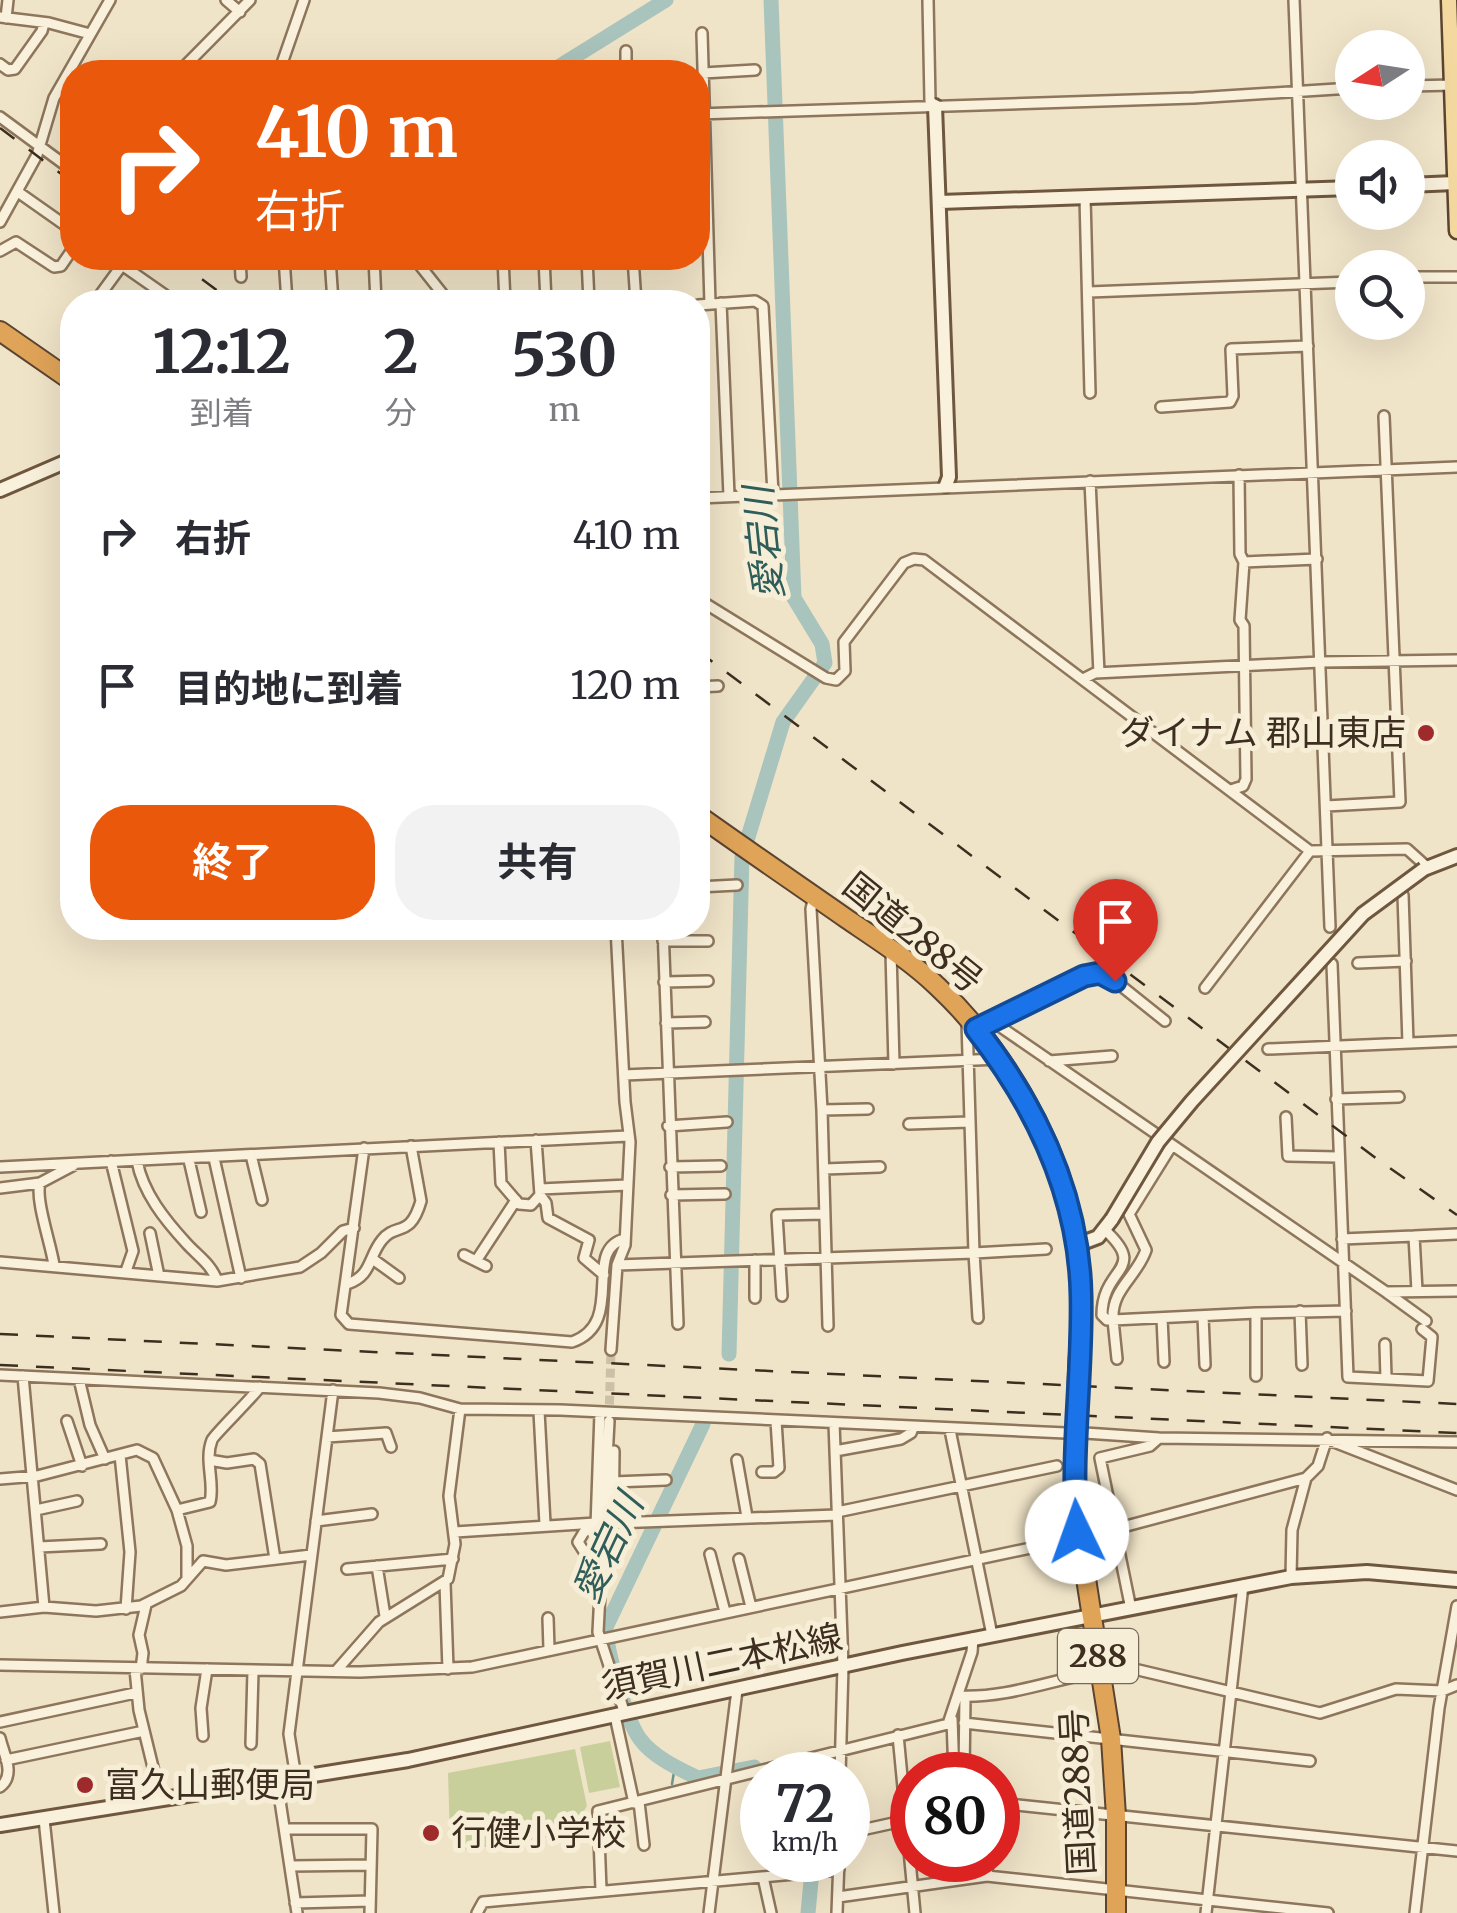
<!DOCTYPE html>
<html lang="ja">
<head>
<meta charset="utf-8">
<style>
  :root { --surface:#fff; --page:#f2f2f3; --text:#2b2b33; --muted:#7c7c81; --accent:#ea580c }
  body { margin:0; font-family:Merriweather,"Noto Sans JP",serif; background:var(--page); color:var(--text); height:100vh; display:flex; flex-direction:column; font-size:38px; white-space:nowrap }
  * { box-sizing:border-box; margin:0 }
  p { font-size:32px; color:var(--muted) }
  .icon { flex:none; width:55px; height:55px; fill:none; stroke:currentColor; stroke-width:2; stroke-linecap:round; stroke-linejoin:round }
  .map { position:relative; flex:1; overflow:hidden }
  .sheet { position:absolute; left:60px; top:290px; width:650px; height:650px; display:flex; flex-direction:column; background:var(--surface); border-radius:40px; box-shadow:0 10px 40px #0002 }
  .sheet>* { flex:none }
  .guide { position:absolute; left:60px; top:60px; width:650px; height:210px; border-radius:40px; box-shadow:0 10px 40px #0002; background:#ea580c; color:#fff; overflow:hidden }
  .needle { width:65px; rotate:258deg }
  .buttons { position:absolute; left:1335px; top:30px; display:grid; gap:20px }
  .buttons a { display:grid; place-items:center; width:90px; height:90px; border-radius:50%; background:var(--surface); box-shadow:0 10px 40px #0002; font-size:50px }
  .speed { position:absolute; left:740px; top:1752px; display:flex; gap:20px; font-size:50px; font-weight:700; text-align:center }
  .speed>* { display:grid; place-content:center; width:130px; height:130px; border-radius:50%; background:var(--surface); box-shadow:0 10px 40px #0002; line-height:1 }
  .speed small { font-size:25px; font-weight:400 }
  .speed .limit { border:15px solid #d22; background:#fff; color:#111 }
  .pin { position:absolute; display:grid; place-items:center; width:85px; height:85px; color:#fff; margin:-102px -42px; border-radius:50% 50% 50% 0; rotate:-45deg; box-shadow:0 0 10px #0007 }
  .pin .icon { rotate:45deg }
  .me { position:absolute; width:110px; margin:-55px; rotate:357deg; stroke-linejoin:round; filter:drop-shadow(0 0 8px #0008) }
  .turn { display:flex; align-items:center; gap:35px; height:210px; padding:0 30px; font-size:45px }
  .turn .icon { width:130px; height:130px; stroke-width:2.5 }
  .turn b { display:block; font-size:70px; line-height:85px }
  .eta { display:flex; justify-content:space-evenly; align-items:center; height:170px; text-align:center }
  .eta b { font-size:60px; font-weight:700; line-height:70px }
  .primary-button { display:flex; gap:20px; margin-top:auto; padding:20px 30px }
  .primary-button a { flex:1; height:115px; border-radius:40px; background:var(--accent); color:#fff; font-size:40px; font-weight:700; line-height:115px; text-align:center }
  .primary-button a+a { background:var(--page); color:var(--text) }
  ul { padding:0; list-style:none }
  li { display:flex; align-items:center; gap:30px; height:150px; padding:0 30px }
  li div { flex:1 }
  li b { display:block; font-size:38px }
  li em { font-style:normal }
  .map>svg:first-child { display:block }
  .green { fill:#c9cf9b }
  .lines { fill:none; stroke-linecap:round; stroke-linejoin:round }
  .stream { stroke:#6f938a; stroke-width:2.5 }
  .river { stroke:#a9c4bc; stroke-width:15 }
  .street-tunnel { stroke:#ccc0a6; stroke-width:9; stroke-dasharray:9 4.5; stroke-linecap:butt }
  .street-casing { stroke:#8d765c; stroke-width:14 }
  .secondary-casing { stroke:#6f573f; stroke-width:18 }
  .primary-casing { stroke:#5b4430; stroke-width:19 }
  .highway-casing { stroke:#5b4430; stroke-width:22 }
  .street { stroke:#faf1dc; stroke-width:9 }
  .secondary { stroke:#faf1dc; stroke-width:12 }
  .primary { stroke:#f3d9a0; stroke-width:14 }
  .highway { stroke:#e0a458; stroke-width:18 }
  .rail { stroke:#3d2e20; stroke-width:2.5; stroke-dasharray:18 18; stroke-linecap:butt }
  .secondary-bridge-casing { stroke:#6f573f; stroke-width:18; stroke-linecap:butt }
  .highway-bridge-casing { stroke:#5b4430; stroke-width:22; stroke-linecap:butt }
  .secondary-bridge { stroke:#faf1dc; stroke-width:12 }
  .highway-bridge { stroke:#e0a458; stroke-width:18 }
  .route-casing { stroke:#114b97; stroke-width:25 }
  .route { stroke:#1a73e8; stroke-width:18 }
  .poi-dot { fill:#9e2a2b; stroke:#f7eed8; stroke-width:4 }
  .labels { text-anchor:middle; stroke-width:10; stroke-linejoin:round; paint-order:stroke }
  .shield { fill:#f7eed8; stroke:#756857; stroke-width:2.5 }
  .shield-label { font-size:32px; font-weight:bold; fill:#3d2e20 }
  .poi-label { font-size:35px; fill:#3d2e20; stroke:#f7eed8; text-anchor:start }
  .street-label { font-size:35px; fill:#3d2e20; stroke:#f7eed8 }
  .water-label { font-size:38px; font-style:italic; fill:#2f5d5a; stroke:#f7eed8 }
</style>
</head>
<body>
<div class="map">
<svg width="1457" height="1913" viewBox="0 0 1457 1913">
  <rect width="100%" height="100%" fill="#f0e4c8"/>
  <!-- green -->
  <path class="green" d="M610 1741 620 1787 589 1793 580 1747Z
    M575 1749 587 1806 570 1834 465 1850 450 1839 448 1773Z"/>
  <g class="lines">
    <!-- stream -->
    <path class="stream" d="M672 1784 675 1766"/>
    <!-- river -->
    <path class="river" d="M550 72 666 0
      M729 1354 742 857 783 722 825 663 822 644 794 598 771 0
      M703 1424 606 1627C606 1650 627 1722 640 1739 653 1757 679 1769 698 1778L754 1767 762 1779
      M808 1913 813 1860"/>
    <!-- street-tunnel -->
    <path class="street-tunnel" d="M609 1418 611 1350"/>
    <!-- street casing -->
    <g class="street-casing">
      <path id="street" d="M226 0 240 12
        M928 0 930 101 935 105
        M1294 0 1330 927
        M0 17 49 23 90 34
        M6 18 8 0
        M702 33 710 304
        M626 51V72
        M0 64 8 70 15 69 42 31 44 23
        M580 68V72
        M179 72 250 0
        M279 72 304 0
        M703 73 755 70
        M1408 86 1454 85
        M698 114 1194 98 1352 88
        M0 117 72 170
        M18 192 72 230
        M1085 197 1090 393
        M0 222 37 155 54 98 110 0
        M0 251 16 242 54 267 61 266 72 250
        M112 258 165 295V302
        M187 258H196
        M240 258 241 277
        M284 258 287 302
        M330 258 333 302
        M374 258 376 302
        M414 258 449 302
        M414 258H448
        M503 258 505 302
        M544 258 546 302
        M587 258 589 302
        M633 258 636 302
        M1408 277H1457
        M1089 292 1352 282
        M95 302 122 265
        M721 303 729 496
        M698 305 755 301 763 306 773 494
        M1161 407 1230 402 1233 396 1231 349 1308 346
        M1239 475 1240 554 1244 562 1317 559
        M1090 481 1099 673
        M698 498 1457 467
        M698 599 826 678 836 680 845 671 844 642 904 563 914 559 924 560 1310 851
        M1083 679 1095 673 1320 662 1457 660
        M698 687 718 686
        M1231 790 1243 786 1246 779 1244 626 1240 620 1244 562
        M1326 806 1400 802 1384 416
        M698 887 737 885
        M1403 895 1408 1043
        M814 896 811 909 822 1110 828 1326
        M663 928 678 1324
        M663 941H708
        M891 952 894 1064
        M1358 963 1406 961
        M1332 964 1348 1377 1428 1381 1432 1337 1422 1329
        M664 982 708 981
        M1205 988 1310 851 1407 849 1427 867
        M992 1021 1386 1292 1457 1291
        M666 1023 705 1022
        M976 1029 1095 972 1115 981 1165 1021
        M1268 1049 1457 1041
        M1049 1061 1112 1056
        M624 1075 999 1059
        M1336 1099 1399 1097
        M822 1110 868 1109
        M1286 1117 1288 1156 1338 1157
        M909 1124 969 1122
        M668 1126 727 1122
        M499 1142 501 1183 519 1204 531 1205 540 1195 536 1140
        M364 1148 341 1315 349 1324 572 1342C627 1323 581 1249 625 1239
        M251 1155 262 1200
        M214 1158 241 1278
        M189 1160 201 1212
        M111 1161 133 1251 126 1271
        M137 1161C143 1193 165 1220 187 1244 198 1256 212 1265 217 1281
        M0 1167 628 1136
        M670 1167 721 1166
        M824 1169 880 1167
        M0 1188 40 1183
        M540 1189 628 1185
        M540 1195 546 1203 548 1218 589 1240 584 1258 604 1275
        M671 1195 725 1194
        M1105 1230C1149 1271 1102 1266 1102 1315L1107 1320H1113
        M150 1233 159 1276
        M1414 1236 1457 1234
        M1342 1239 1414 1236 1417 1291
        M464 1255 486 1266
        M374 1260 399 1278
        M755 1260V1298
        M476 1261 516 1200
        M0 1262 217 1281 300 1267 321 1253 343 1231 354 1228
        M54 1265C51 1244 35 1200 40 1183L74 1165
        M617 1265 974 1253 967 1022
        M347 1284C372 1276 368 1257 382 1240 396 1222 410 1239 421 1201L411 1146
        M1386 1292 1426 1321
        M782 1296 777 1215 825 1214
        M1300 1311 1302 1365
        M1203 1316 1205 1365
        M978 1318 974 1253 1046 1249
        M1162 1318 1164 1362
        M1113 1320C1111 1289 1137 1277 1146 1250L1129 1214 1172 1145
        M1385 1344 1386 1378
        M611 1350 617 1265 625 1245 630 1142 625 1102 616 928
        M1117 1359 1113 1320 1256 1313
        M0 1375 379 1393 420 1398 460 1409 560 1410 1066 1433
        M23 1376 44 1607
        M1256 1376V1313L1346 1311
        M79 1379 90 1425 105 1459
        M539 1411 545 1524
        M600 1413 596 1526 584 1532 578 1542 585 1553 603 1563
        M67 1421 82 1466
        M609 1421 598 1632 625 1714
        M834 1423 843 1666 840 1775
        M950 1430 992 1635
        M1085 1433 1159 1438 1457 1442
        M327 1437 386 1433 391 1447
        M1329 1440 1457 1490
        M835 1451 901 1439 911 1433 913 1428
        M120 1455 130 1552 126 1609
        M209 1460 227 1463 254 1459 260 1464 275 1559
        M737 1460 747 1517
        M762 1472H774L779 1468 776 1421
        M0 1479 37 1476 137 1450 153 1458 177 1510 187 1546V1579
        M613 1482 666 1480
        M36 1510 77 1501
        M177 1510 210 1502C215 1483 204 1460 212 1440 214 1435 252 1398 260 1387
        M837 1512 1057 1466
        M316 1521 372 1514
        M614 1523 837 1515
        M455 1532 596 1523
        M1089 1536 1306 1478 1318 1466 1327 1438
        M39 1547 101 1544
        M603 1553 611 1551 613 1544 614 1451
        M710 1554 725 1612
        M739 1559 751 1607
        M377 1566 385 1616
        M347 1569 453 1559
        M1291 1577 1292 1530 1306 1478
        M445 1583 448 1669
        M1131 1609 1100 1458 1150 1446 1159 1438
        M0 1612 44 1607 96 1611 141 1606 181 1586 203 1561 226 1565 311 1555
        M548 1618 549 1649
        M0 1665 360 1672 472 1667 1068 1540
        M135 1669 139 1710 161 1800
        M141 1669 143 1653 139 1635 146 1605
        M336 1671 379 1622 448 1579 455 1544 449 1496 460 1409
        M958 1696C1017 1699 1071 1671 1130 1668L1320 1713 1396 1689 1442 1691 1457 1685
        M615 1716 634 1803
        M952 1719 954 1775
        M0 1722 135 1693
        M964 1723 1310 1761
        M898 1735 915 1913
        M203 1736 201 1708 207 1669
        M0 1738C4 1755 16 1775 0 1787
        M251 1744 253 1671
        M6 1760 144 1731
        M964 1775 965 1697
        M296 1778 289 1734 333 1390
        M277 1781 297 1913
        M639 1802 644 1845
        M998 1803 1457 1851
        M44 1819 54 1913
        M286 1829H372L370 1913
        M848 1833 907 1820
        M291 1866 371 1865
        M987 1876 988 1860
        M763 1877 771 1913
        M601 1890 598 1811 948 1724 972 1652 973 1638
        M838 1897 987 1876 1328 1913
        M295 1903 370 1901
        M477 1913 483 1902 839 1870
        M709 1913 737 1690
        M837 1913 839 1860
        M1206 1913 1243 1585
        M1415 1913 1439 1708 1457 1606"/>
    </g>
    <!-- secondary casing -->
    <g class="secondary-casing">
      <path id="secondary" d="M935 106 949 477 946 485
        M1408 185 1455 183
        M940 202 1352 188
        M0 490 72 459
        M1424 869 1457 856
        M1077 1245 1098 1237 1112 1219
        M0 1825 408 1760 902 1653 1291 1577 1367 1572 1457 1580"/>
    </g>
    <!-- primary casing -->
    <g class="primary-casing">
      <path id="primary" d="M1449 0 1457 231"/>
    </g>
    <!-- highway casing -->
    <g class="highway-casing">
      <path id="highway" d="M0 331 72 381
        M698 815C747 850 797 884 847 919 878 940 911 961 938 987 1008 1053 1061 1147 1077 1243 1084 1285 1080 1329 1078 1372
        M1077 1401 1075 1508 1111 1739 1116 1816V1913"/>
    </g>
    <!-- street -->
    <use href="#street" class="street"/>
    <!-- secondary -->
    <use href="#secondary" class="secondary"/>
    <!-- primary -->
    <use href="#primary" class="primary"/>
    <!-- highway -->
    <use href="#highway" class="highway"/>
    <!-- rail -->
    <path class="rail" d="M0 128 72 182
      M173 258 233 302
      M698 651 1377 1159 1457 1215
      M0 1334 1457 1404
      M0 1365 1457 1433"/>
    <!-- secondary-bridge casing -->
    <g class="secondary-bridge-casing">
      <path id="secondary-bridge" d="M1112 1219 1158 1142 1192 1101 1363 914 1424 869"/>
    </g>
    <!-- highway-bridge casing -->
    <g class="highway-bridge-casing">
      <path id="highway-bridge" d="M1077 1401 1078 1372"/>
    </g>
    <!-- secondary-bridge -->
    <use href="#secondary-bridge" class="secondary-bridge"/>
    <!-- highway-bridge -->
    <use href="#highway-bridge" class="highway-bridge"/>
  </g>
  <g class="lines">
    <!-- route casing -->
    <g class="route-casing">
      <path id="route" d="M1077 1532C1070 1453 1083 1374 1081 1295 1079 1196 1036 1106 976 1029L1084 976 1100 973 1115 981"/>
    </g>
    <!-- route -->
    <use href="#route" class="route"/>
  </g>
  <!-- markers -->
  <g class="poi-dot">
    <circle cx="1426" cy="733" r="10"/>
    <circle cx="85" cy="1785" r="10"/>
    <circle cx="431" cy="1833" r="10"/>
  </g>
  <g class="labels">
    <!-- shield labels -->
    <rect class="shield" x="1058" y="1629" width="80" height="54" rx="8"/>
    <g class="shield-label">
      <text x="1098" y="1667">288</text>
    </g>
    <!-- poi labels -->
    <g class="poi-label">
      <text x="1406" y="745" text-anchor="end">ダイナム 郡山東店</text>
      <text x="105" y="1797">富久山郵便局</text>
      <text x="451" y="1845">行健小学校</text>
    </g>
    <!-- street labels -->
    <g class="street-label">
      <text transform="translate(913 933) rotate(39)" y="12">国道288号</text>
      <text transform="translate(722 1662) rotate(-12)" y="12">須賀川二本松線</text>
      <text transform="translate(1078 1792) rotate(-93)" y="12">国道288号</text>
    </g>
    <!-- water labels -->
    <g class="water-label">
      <text transform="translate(764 543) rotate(-96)" y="13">愛宕川</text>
      <text transform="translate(608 1548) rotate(-65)" y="13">愛宕川</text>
    </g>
  </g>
</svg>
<div class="buttons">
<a><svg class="needle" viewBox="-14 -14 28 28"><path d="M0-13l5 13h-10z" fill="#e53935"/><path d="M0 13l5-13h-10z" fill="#7c7c81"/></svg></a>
<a><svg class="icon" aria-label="sound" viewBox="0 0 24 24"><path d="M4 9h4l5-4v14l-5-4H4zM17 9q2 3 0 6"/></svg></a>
<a><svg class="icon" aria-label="search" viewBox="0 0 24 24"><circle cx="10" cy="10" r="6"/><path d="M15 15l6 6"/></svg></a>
</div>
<div class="speed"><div>72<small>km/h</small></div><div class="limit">80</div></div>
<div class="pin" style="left:1115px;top:981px;background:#d93025"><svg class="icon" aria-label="arrive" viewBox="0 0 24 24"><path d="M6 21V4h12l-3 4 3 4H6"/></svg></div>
<svg class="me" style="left:1077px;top:1532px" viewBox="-20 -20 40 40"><circle r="19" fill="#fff"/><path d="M0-13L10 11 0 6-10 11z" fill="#1a73e8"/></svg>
<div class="guide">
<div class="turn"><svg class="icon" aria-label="right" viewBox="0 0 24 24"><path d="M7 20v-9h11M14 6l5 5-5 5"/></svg><div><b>410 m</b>右折</div></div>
</div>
<section class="sheet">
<div class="eta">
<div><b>12:12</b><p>到着</p></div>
<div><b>2</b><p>分</p></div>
<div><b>530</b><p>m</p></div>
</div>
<ul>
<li><svg class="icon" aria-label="right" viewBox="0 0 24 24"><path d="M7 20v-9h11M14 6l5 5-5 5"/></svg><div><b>右折</b></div><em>410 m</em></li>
<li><svg class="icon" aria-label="arrive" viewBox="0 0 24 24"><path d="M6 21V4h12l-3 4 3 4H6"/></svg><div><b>目的地に到着</b></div><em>120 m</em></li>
</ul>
<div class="primary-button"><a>終了</a><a>共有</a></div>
</section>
</div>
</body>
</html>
